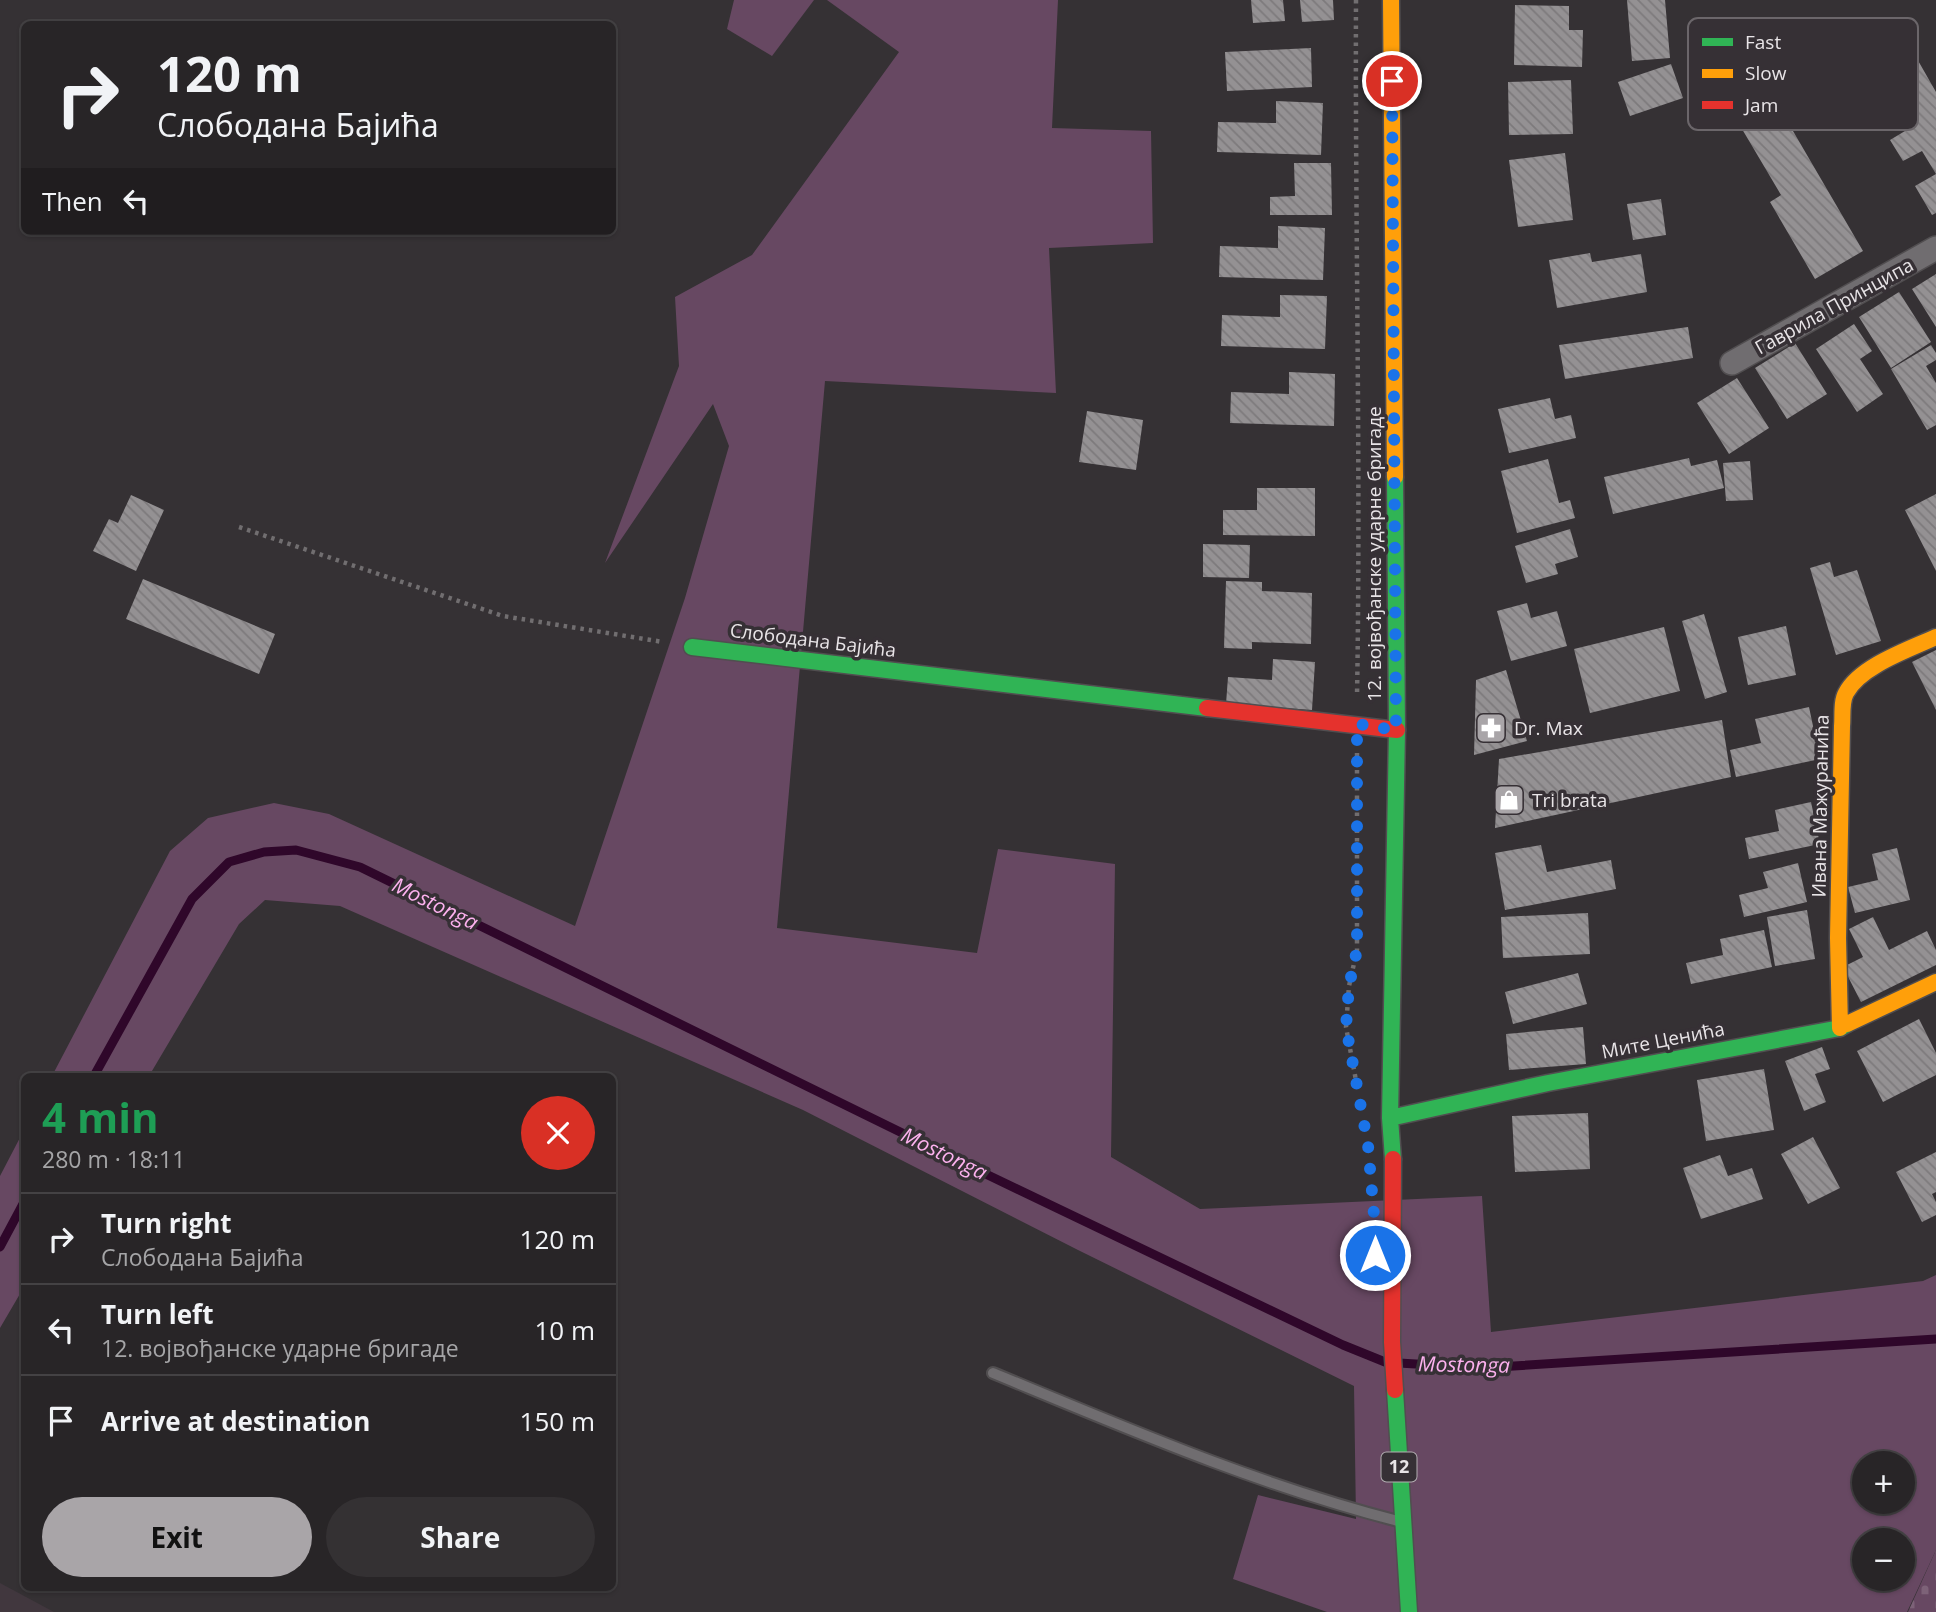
<!DOCTYPE html>
<html lang="en">
<head>
<meta charset="utf-8">
<style>
  :root { --surface:#282527; --page:#343133; --text:#f1f3f6; --muted:#a5a5a7; --line:#444244; --accent:#a9a5a8 }
  body { margin:0; font-family:"Open Sans",sans-serif; background:var(--page); color:var(--text); height:100vh; display:flex; flex-direction:column; font-size:26px; white-space:nowrap }
  * { box-sizing:border-box; margin:0 }
  p { font-size:23px; color:var(--muted) }
  .icon { flex:none; width:38px; height:38px; fill:none; stroke:currentColor; stroke-width:2; stroke-linecap:round; stroke-linejoin:round }
  .map { position:relative; flex:1; overflow:hidden }
  .sheet { position:absolute; left:21px; top:1073px; width:595px; height:518px; display:flex; flex-direction:column; background:var(--surface); border-radius:10px; box-shadow:0 2px 5px #0004,0 0 0 2px var(--line) }
  .sheet>* { flex:none }
  .guide { position:absolute; left:21px; top:21px; width:595px; height:214px; border-radius:10px; box-shadow:0 2px 5px #0004,0 0 0 2px var(--line); background:#282527; color:var(--text); overflow:hidden }
  .controls { position:absolute; left:1852px; top:1451px; display:grid; gap:14px }
  .controls a { display:grid; place-items:center; width:63px; height:63px; border-radius:50%; background:var(--surface); box-shadow:0 2px 5px #0004,0 0 0 2px var(--line); font-size:35px }
  .pin { position:absolute; display:grid; place-items:center; width:60px; height:60px; color:#fff; margin:-30px; border:4px solid #fff; border-radius:50%; box-shadow:0 2px 7px #0007 }
  .me { position:absolute; width:77px; margin:-38px; rotate:0deg; stroke-linejoin:round; filter:drop-shadow(0 0 5px #0008) }
  .turn { display:flex; align-items:center; gap:24px; height:147px; padding:0 21px; font-size:32px }
  .turn .icon { width:91px; height:91px; stroke-width:2.5 }
  .turn b { display:block; font-size:49px; line-height:60px }
  .then { display:flex; align-items:center; height:66px; padding:0 21px; background:#0003; gap:14px; font-size:26px }
  .round { display:grid; place-items:center; flex:none; width:74px; height:74px; border-radius:37px; background:var(--page) }
  .summary { display:flex; align-items:center; justify-content:space-between; height:119px; padding:0 21px }
  h1 { font-size:42px; font-weight:700; line-height:52px; color:#1e9e55 }
  .action { display:flex; gap:14px; margin-top:auto; padding:14px 21px }
  .action a { flex:1; height:80px; border-radius:42px; background:var(--accent); color:#111; font-size:28px; font-weight:700; line-height:80px; text-align:center }
  .action a+a { background:var(--page); color:var(--text) }
  ul { padding:0; list-style:none }
  li { display:flex; align-items:center; gap:21px; height:91px; padding:0 21px; border-top:2px solid var(--line) }
  li div { flex:1 }
  li b { display:block; font-size:26px }
  li em { font-style:normal }
  .map>svg:first-child { display:block }
  .built { fill:#41373e }
  .grass { fill:#674862; fill-rule:evenodd }
  .cemetery { fill:url(#cemetery-stones) }
  .lines { fill:none; stroke-linecap:round; stroke-linejoin:round }
  .stream { stroke:#2f072a; stroke-width:9 }
  .building { fill:url(#building-back-hatch) }
  .lane-casing { stroke:#514e50; stroke-width:14 }
  .street-casing { stroke:#514e50; stroke-width:26 }
  .fast-casing { stroke:#514e50; stroke-width:19 }
  .slow-casing { stroke:#514e50; stroke-width:19 }
  .jam-casing { stroke:#514e50; stroke-width:19 }
  .path { stroke:#716e70; stroke-width:4.5; stroke-dasharray:3.5 5; stroke-linecap:butt }
  .lane { stroke:#706d70; stroke-width:10 }
  .street { stroke:#706d70; stroke-width:23 }
  .fast { stroke:#30b455; stroke-width:16 }
  .slow { stroke:#ff9f0a; stroke-width:16 }
  .jam { stroke:#e5322d; stroke-width:16 }
  .route { stroke:#1a73e8; stroke-width:12; stroke-dasharray:0 21.6 }
  .labels { text-anchor:middle; stroke-width:7; stroke-linejoin:round; paint-order:stroke }
  .shield { fill:#363035; stroke:#b3aeb2; stroke-width:2 }
  .shield-label { font-size:18px; font-weight:bold; fill:#e8e4e7 }
  .street-label { font-size:19px; fill:#e8e4e7; stroke:#363035 }
  .poi-label { font-size:19px; fill:#e8e4e7; stroke:#363035; text-anchor:start }
  .water-label { font-size:21px; font-style:italic; fill:#fcb1ee; stroke:#363035 }
  .key { fill:#363035; stroke:#6b666a; stroke-width:2 }
  .key-label { font-size:19px; fill:#e8e4e7 }
</style>
</head>
<body>
<div class="map">
<svg width="1936" height="1612" viewBox="0 0 1936 1612">
  <defs>
    <pattern id="cemetery-stones" width="16" height="16" patternUnits="userSpaceOnUse" patternTransform="scale(1.75)"><rect width="16" height="16" fill="#674862"/><path d="M2 7V4a2 2 0 0 1 4 0v3zM10 15v-3a2 2 0 0 1 4 0v3z" fill="#7d6278"/></pattern>
    <pattern id="building-back-hatch" width="6" height="6" patternUnits="userSpaceOnUse" patternTransform="scale(1.75)"><rect width="6" height="6" fill="#949193"/><path d="M-1 5l2 2M0 0l6 6M5-1l2 2" fill="none" stroke="#7d7a7c"/></pattern>
  </defs>
  <rect width="100%" height="100%" fill="#353134"/>
  <!-- built -->
  <path class="built" d="M0 1583 54 1612H0Z"/>
  <!-- grass -->
  <path class="grass" d="M734 0H814L772 56 727 29Z
    M827 0H1058L1052 128 1151 131 1153 243 1049 248 1056 393 825 381 777 928 977 953 998 849 1115 864 1111 1157 1200 1209 1482 1196 1491 1332 1923 1281 1936 1275V1550L1907 1612H1327L1233 1579 1258 1495 1356 1519 1354 1386 1078 1250 803 1110 340 906 265 900 239 924 149 1076H52L170 851 208 818 274 803 329 814 575 926 685 598 729 446 713 404 605 563 679 366 675 297 752 255 899 52ZM1864 1463H1902V1502H1864ZM1864 1540H1902V1578H1864Z
    M24 1130V1287L0 1328V1176Z"/>
  <!-- cemetery -->
  <path class="cemetery" d="M1936 1550V1612H1908Z"/>
  <g class="lines">
    <!-- stream -->
    <path class="stream" d="M94 1076 192 899 229 862 264 852 296 850 360 867 992 1177 1343 1345 1385 1362
      M0 1247 24 1202
      M1399 1363 1482 1368 1936 1339"/>
  </g>
  <!-- building -->
  <path class="building" d="M1251 0H1283L1285 21 1253 23Z
    M1300 0H1333L1334 20 1302 22Z
    M1627 0H1665L1670 58 1632 61Z
    M1515 5 1569 6V30H1583L1582 67 1514 65Z
    M1311 48 1312 87 1227 91 1225 52Z
    M1912 50 1936 92V213L1932 215 1915 186 1936 174 1922 151 1903 161 1890 140 1910 128 1877 70Z
    M1671 64 1683 98 1630 116 1618 82Z
    M1571 80 1573 134 1509 135 1508 82Z
    M1276 101 1323 103 1321 155 1217 152 1218 122 1276 123Z
    M1779 107 1863 251 1815 279 1770 202 1781 195 1742 129Z
    M1565 153 1573 220 1518 227 1509 160Z
    M1294 163H1331L1332 215H1270V197L1295 196Z
    M1661 199 1666 235 1633 240 1627 204Z
    M1278 226 1325 228 1323 280 1219 277 1220 246 1278 248Z
    M1590 253 1592 262 1641 254 1647 292 1557 308 1549 260Z
    M1936 274V327L1912 289Z
    M1899 292 1931 342 1891 368 1859 317Z
    M1280 295 1327 296 1325 349 1221 346 1222 315 1280 317Z
    M1854 324 1872 351 1860 359 1883 394 1857 412 1816 349Z
    M1688 327 1693 358 1565 379 1559 345Z
    M1795 343 1827 394 1787 419 1755 368Z
    M1931 345 1936 353V360L1926 366 1936 383V425L1927 430 1891 369Z
    M1289 372 1335 374 1334 426 1230 423 1231 392 1289 394Z
    M1737 378 1769 428 1729 454 1697 403Z
    M1550 398 1555 419 1571 415 1576 438 1509 453 1498 409Z
    M1087 411 1143 420 1136 470 1079 462Z
    M1689 458 1691 466 1717 460 1724 488 1613 514 1604 477Z
    M1548 459 1559 503 1570 500 1575 518 1517 533 1501 471Z
    M1750 461 1753 500 1726 501 1723 463Z
    M1257 488H1315V536L1223 535V510H1257Z
    M1936 494V571L1905 510Z
    M131 495 164 510 136 571 93 551 109 519 118 523Z
    M1570 529 1578 557 1555 564 1558 574 1526 583 1515 546Z
    M1203 544 1250 545 1249 578 1203 577Z
    M1830 562 1834 577 1857 570 1881 641 1836 655 1810 568Z
    M143 579 275 634 259 674 126 619Z
    M1226 581 1262 582V591L1312 593 1311 644 1252 642V649L1224 648Z
    M1527 603 1531 618 1557 611 1567 646 1511 661 1497 611Z
    M1704 614 1727 692 1705 699 1682 621Z
    M1786 626 1796 675 1748 685 1738 637Z
    M1664 627 1680 691 1590 713 1574 649Z
    M1936 650V710L1912 662Z
    M1273 659 1315 662 1312 710 1226 704 1228 677 1272 680Z
    M1506 670 1527 741 1474 755 1476 680Z
    M1809 707 1820 759 1736 777 1730 750 1761 743 1755 719Z
    M1722 720 1731 777 1495 828 1499 759Z
    M1811 802 1820 844 1749 859 1745 838 1779 831 1775 810Z
    M1541 845 1547 872 1611 860 1616 889 1505 910 1495 853Z
    M1897 848 1910 900 1855 913 1848 887 1878 880 1872 854Z
    M1798 863 1807 902 1744 917 1739 895 1768 888 1763 872Z
    M1807 910 1815 959 1775 966 1767 917Z
    M1588 913 1590 954 1503 958 1501 917Z
    M1873 917 1889 950 1927 931 1936 950V965L1861 1002 1843 967 1863 957 1849 929Z
    M1764 930 1772 967 1691 984 1686 963 1723 955 1720 939Z
    M1578 973 1587 1004 1513 1024 1505 992Z
    M1919 1019 1936 1053V1075L1883 1102 1857 1051Z
    M1583 1027 1586 1064 1509 1070 1506 1034Z
    M1822 1047 1830 1069 1815 1074 1826 1102 1804 1111 1785 1061Z
    M1764 1069 1774 1130 1706 1141 1697 1080Z
    M1588 1113 1590 1169 1515 1172 1512 1116Z
    M1813 1137 1840 1188 1808 1204 1781 1154Z
    M1936 1152V1192L1932 1194 1936 1202V1215L1922 1222 1896 1172Z
    M1720 1155 1728 1176 1752 1168 1763 1199 1701 1219 1683 1168Z"/>
  <g class="lines">
    <!-- lane casing -->
    <g class="lane-casing">
      <path id="lane" d="M993 1373C1126 1428 1258 1485 1398 1521"/>
    </g>
    <!-- street casing -->
    <g class="street-casing">
      <path id="street" d="M1732 363 1936 248"/>
    </g>
    <!-- fast casing -->
    <g class="fast-casing">
      <path id="fast" d="M692 647 1207 708
        M1390 1118 1548 1083 1840 1028 1847 1024
        M1393 1159 1390 1118 1397 730 1395 477
        M1395 1390 1409 1612"/>
    </g>
    <!-- slow casing -->
    <g class="slow-casing">
      <path id="slow" d="M1391 0 1395 477
        M1847 1024 1936 982
        M1840 1028 1838 938 1842 726C1843 716 1841 702 1846 693 1860 666 1910 649 1936 637"/>
    </g>
    <!-- jam casing -->
    <g class="jam-casing">
      <path id="jam" d="M1207 708 1397 730
        M1393 1159 1392 1342 1395 1390"/>
    </g>
    <!-- path -->
    <path class="path" d="M1356 0C1355 232 1361 464 1357 696
      M239 527 503 616 663 642
      M1357 753V950L1349 986 1346 1027 1357 1086"/>
    <!-- lane -->
    <use href="#lane" class="lane"/>
    <!-- street -->
    <use href="#street" class="street"/>
    <!-- fast -->
    <use href="#fast" class="fast"/>
    <!-- slow -->
    <use href="#slow" class="slow"/>
    <!-- jam -->
    <use href="#jam" class="jam"/>
  </g>
  <g class="lines">
    <!-- route -->
    <path class="route" d="M1375 1255V1227L1368 1145 1346 1027 1349 986 1357 950V724L1396 730 1392 81"/>
  </g>
  <!-- icons -->
  <defs>
    <g id="pharmacy-square" transform="scale(1.575)"><rect x="-9" y="-9" width="18" height="18" rx="4" fill="#a9a5a8" stroke="#363035"/><path d="M-2-6h4v4h4v4h-4v4h-4v-4h-4v-4h4Z" fill="#fff"/></g>
    <g id="shop-square" transform="scale(1.575)"><rect x="-9" y="-9" width="18" height="18" rx="4" fill="#a9a5a8" stroke="#363035"/><path d="M-5-2.5h2.3a2.7 3.5 0 0 1 5.4 0H5L5.5 6h-11ZM-1.5-2.5h3a1.5 2.3 0 0 0-3 0Z" fill="#fff"/></g>
  </defs>
  <g fill-rule="evenodd">
    <use href="#pharmacy-square" x="1491" y="728"/>
    <use href="#shop-square" x="1509" y="800"/>
  </g>
  <g class="labels">
    <!-- shield labels -->
    <rect class="shield" x="1381.5" y="1452.5" width="35" height="29" rx="5"/>
    <g class="shield-label">
      <text x="1399" y="1473">12</text>
    </g>
    <!-- street labels -->
    <g class="street-label">
      <text transform="translate(1834 306) rotate(-29)" y="7">Гаврила Принципа</text>
      <text transform="translate(1374 554) rotate(-90)" y="7">12. војвођанске ударне бригаде</text>
      <text transform="translate(813 640) rotate(7)" y="7">Слободана Бајића</text>
      <text transform="translate(1820 806) rotate(-89)" y="7">Ивана Мажуранића</text>
      <text transform="translate(1663 1040) rotate(-11)" y="7">Мите Ценића</text>
    </g>
    <!-- poi labels -->
    <g class="poi-label">
      <text x="1514" y="735">Dr. Max</text>
      <text x="1532" y="807">Tri brata</text>
    </g>
    <!-- water labels -->
    <g class="water-label">
      <text transform="translate(435 904) rotate(26)" y="7">Mostonga</text>
      <text transform="translate(944 1154) rotate(26)" y="7">Mostonga</text>
      <text transform="translate(1464 1365) rotate(1)" y="7">Mostonga</text>
    </g>
  </g>
  <!-- legend -->
  <rect x="1688" y="18" width="230" height="112" rx="10" class="key"/>
  <rect x="1702" y="38" width="31" height="8" fill="#30b455"/>
  <rect x="1702" y="69" width="31" height="9" fill="#ff9f0a"/>
  <rect x="1702" y="101" width="31" height="8" fill="#e5322d"/>
  <g class="key-label">
    <text x="1745" y="49">Fast</text>
    <text x="1745" y="80">Slow</text>
    <text x="1745" y="112">Jam</text>
  </g>
</svg>
<div class="controls">
<a>+</a>
<a>−</a>
</div>
<div class="pin" style="left:1392px;top:81px;background:#d93025"><svg class="icon" aria-label="arrive" viewBox="0 0 24 24"><path d="M6 21V4h12l-3 4 3 4H6"/></svg></div>
<svg class="me" style="left:1375px;top:1255px" viewBox="-20 -20 40 40"><circle r="17" fill="#1a73e8" stroke="#fff" stroke-width="3"/><path d="M0-11L8 9 0 5-8 9z" fill="#fff"/></svg>
<div class="guide">
<div class="turn"><svg class="icon" aria-label="right" viewBox="0 0 24 24"><path d="M7 20v-9h11M14 6l5 5-5 5"/></svg><div><b>120 m</b>Слободана Бајића</div></div>
<div class="then">Then<svg class="icon" aria-label="left" viewBox="0 0 24 24"><path d="M17 20v-9H6M10 6l-5 5 5 5"/></svg></div>
</div>
<section class="sheet">
<div class="summary"><div><h1>4 min</h1><p>280 m · 18:11</p></div><a class="round" style="background:#d93025;color:#fff"><svg class="icon" aria-label="close" viewBox="0 0 24 24"><path d="M6 6l12 12M18 6L6 18"/></svg></a></div>
<ul>
<li><svg class="icon" aria-label="right" viewBox="0 0 24 24"><path d="M7 20v-9h11M14 6l5 5-5 5"/></svg><div><b>Turn right</b><p>Слободана Бајића</p></div><em>120 m</em></li>
<li><svg class="icon" aria-label="left" viewBox="0 0 24 24"><path d="M17 20v-9H6M10 6l-5 5 5 5"/></svg><div><b>Turn left</b><p>12. војвођанске ударне бригаде</p></div><em>10 m</em></li>
<li><svg class="icon" aria-label="arrive" viewBox="0 0 24 24"><path d="M6 21V4h12l-3 4 3 4H6"/></svg><div><b>Arrive at destination</b></div><em>150 m</em></li>
</ul>
<div class="action"><a>Exit</a><a>Share</a></div>
</section>
</div>
</body>
</html>
